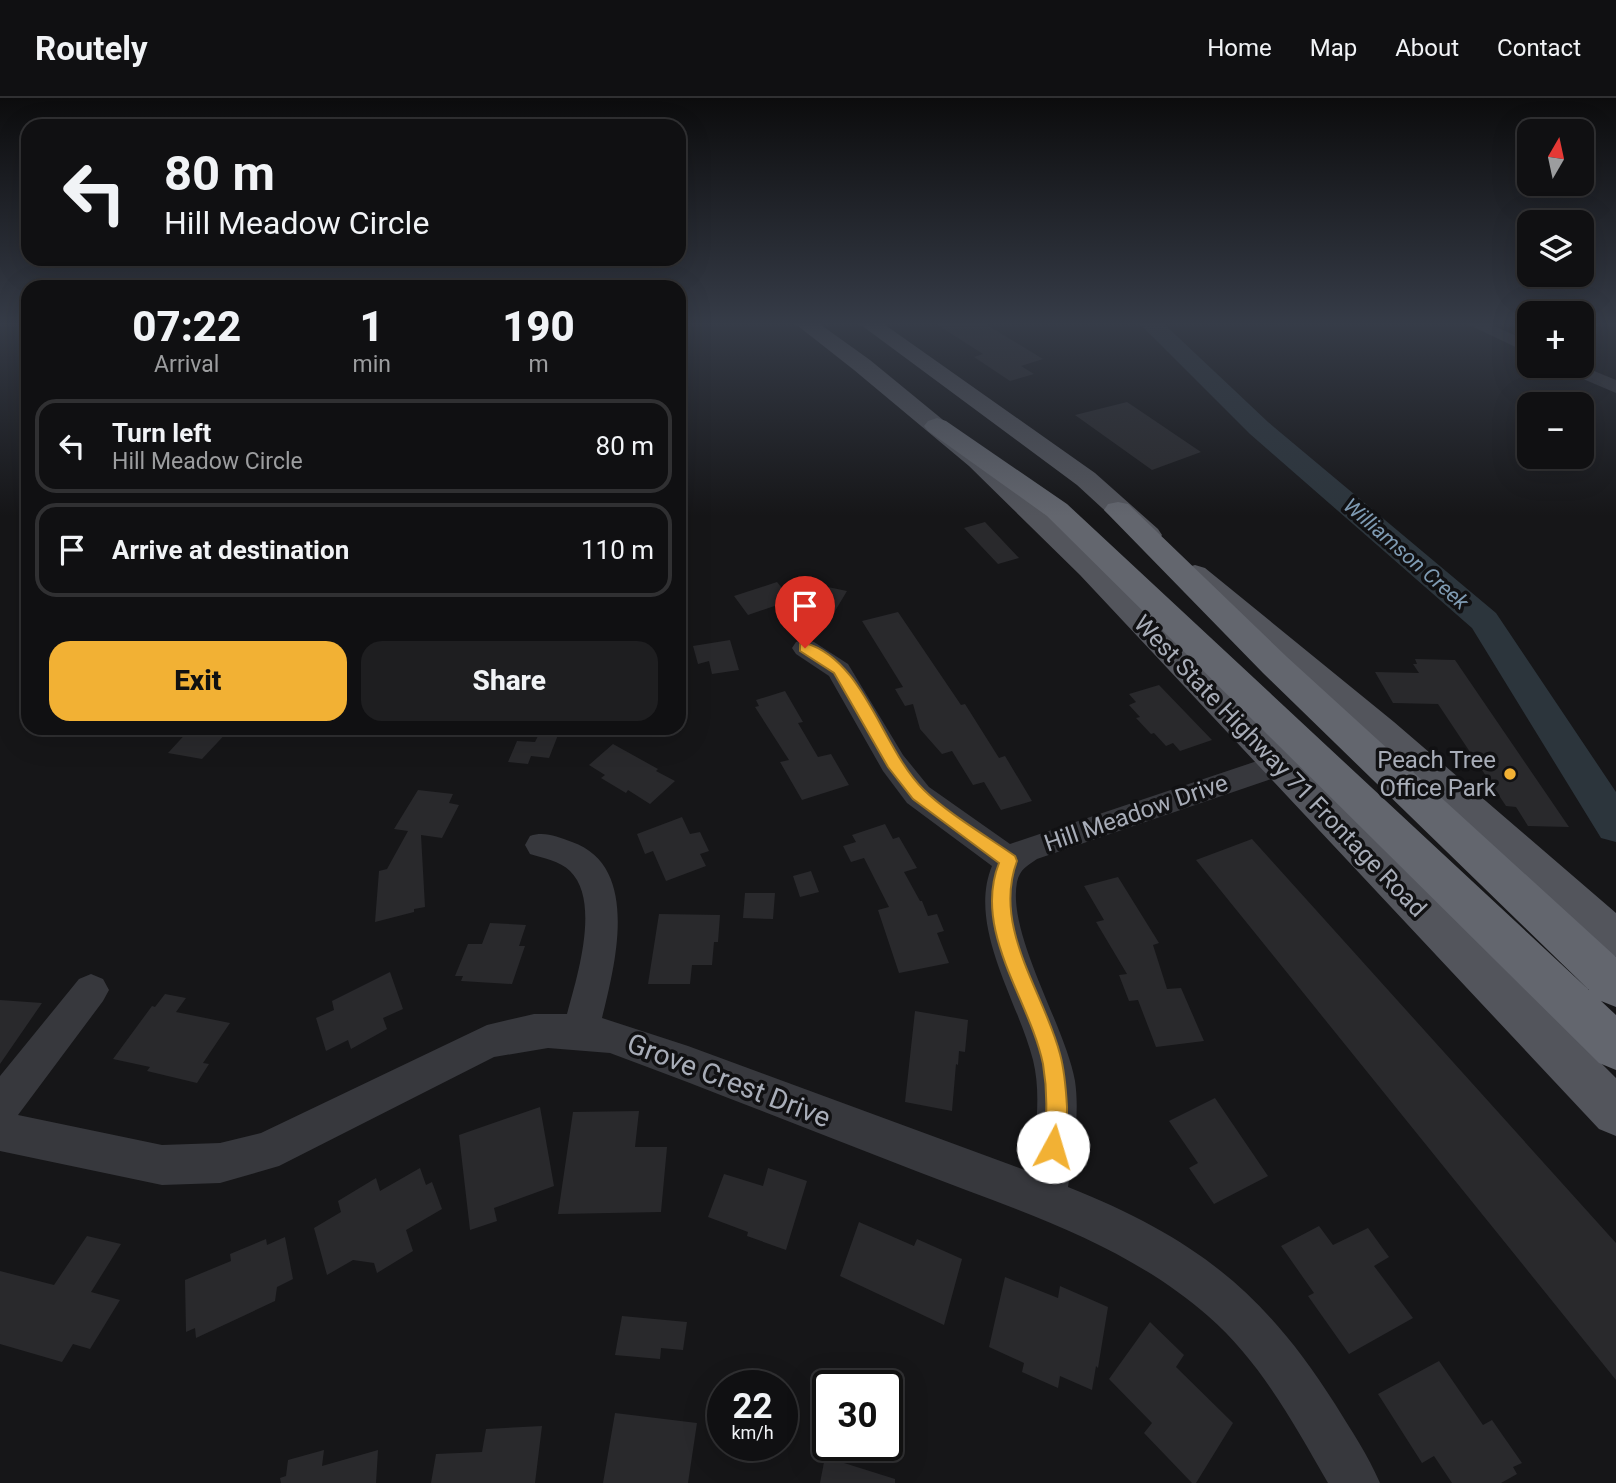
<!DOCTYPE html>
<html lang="en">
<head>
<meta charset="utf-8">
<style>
  :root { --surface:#101012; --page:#1e1e20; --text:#f1f3f6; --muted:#9c9d9f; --line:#303032; --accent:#f2b134 }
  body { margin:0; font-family:Roboto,sans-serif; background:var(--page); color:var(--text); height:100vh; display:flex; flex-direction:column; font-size:26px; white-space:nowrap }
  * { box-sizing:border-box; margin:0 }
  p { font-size:23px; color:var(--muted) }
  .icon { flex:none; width:38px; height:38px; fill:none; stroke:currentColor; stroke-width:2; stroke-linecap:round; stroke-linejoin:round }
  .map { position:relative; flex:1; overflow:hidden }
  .panel { position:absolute; left:21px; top:182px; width:665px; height:455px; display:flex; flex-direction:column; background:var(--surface); border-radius:21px; box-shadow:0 7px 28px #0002,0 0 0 2px var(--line) }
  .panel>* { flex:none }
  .hud { position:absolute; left:21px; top:21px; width:665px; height:147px; border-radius:21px; box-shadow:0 7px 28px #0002,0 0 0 2px var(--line); background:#101012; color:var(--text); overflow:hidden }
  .needle { width:46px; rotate:9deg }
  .tools { position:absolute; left:1517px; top:21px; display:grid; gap:14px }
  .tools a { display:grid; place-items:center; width:77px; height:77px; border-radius:14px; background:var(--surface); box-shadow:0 7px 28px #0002,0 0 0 2px var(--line); font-size:35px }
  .speed { position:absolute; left:707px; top:1272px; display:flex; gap:14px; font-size:35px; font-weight:700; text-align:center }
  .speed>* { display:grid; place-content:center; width:91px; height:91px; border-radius:50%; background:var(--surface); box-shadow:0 7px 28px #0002,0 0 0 2px var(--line); line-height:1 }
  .speed small { font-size:18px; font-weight:400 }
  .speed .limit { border:4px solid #111; border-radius:10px; background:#fff; color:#111 }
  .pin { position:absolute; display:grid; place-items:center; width:60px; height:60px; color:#fff; margin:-72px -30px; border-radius:50% 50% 50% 0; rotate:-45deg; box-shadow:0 0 7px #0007 }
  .pin .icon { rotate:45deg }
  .me { position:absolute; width:77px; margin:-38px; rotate:6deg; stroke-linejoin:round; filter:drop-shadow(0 0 5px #0008) }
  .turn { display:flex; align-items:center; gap:24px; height:147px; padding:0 28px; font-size:32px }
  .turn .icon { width:91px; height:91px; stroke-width:2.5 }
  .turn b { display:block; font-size:49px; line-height:60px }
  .eta { display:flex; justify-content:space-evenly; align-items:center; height:119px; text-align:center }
  .eta b { font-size:42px; font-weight:800; line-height:49px }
  .cta { display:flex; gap:14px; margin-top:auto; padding:14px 28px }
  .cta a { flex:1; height:80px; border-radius:21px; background:var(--accent); color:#111; font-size:28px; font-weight:800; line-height:80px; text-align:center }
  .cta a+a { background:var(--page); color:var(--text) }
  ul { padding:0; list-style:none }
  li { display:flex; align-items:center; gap:21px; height:94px; margin:0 14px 10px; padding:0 14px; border:4px solid var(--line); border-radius:21px }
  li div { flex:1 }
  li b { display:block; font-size:26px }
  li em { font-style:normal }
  header { display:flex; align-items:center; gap:42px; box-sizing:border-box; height:98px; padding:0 35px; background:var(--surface); border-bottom:2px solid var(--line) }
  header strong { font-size:33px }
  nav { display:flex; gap:38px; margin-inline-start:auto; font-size:24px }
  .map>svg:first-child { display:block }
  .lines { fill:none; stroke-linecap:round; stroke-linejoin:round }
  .river { fill:#2c353c; fill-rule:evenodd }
  .building { fill:#29292c }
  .minor { fill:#37383d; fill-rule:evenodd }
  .major { fill:#53555c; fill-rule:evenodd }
  .highway { fill:#63666e; fill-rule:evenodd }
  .route { fill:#f2b134; stroke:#9d7322; stroke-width:2 }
  .poi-dot { fill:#f2b134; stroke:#111113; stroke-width:2.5 }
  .labels { text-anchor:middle; stroke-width:7; stroke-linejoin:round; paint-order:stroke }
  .far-water-label { font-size:21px; font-style:italic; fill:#7f9bb3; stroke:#111113 }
  .poi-label { font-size:24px; fill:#a8adb8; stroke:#111113; text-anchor:end }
  .street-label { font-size:24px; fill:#a8adb8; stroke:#111113 }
  .near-street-label { font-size:28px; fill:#a8adb8; stroke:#111113 }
</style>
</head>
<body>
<header>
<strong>Routely</strong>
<nav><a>Home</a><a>Map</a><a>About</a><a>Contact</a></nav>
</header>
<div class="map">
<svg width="1616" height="1385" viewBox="0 0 1616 1385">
  <rect width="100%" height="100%" fill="#161618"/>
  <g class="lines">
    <!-- river -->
    <path class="river" d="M1138 224H1162L1268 324 1496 515 1616 694V744L1601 740 1472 530 1250 336Z"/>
  </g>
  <!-- building -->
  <path class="building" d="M933 224H982L1043 261 1021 268 1034 276 1010 283 974 259 983 256Z
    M1127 304 1133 308 1201 354 1152 372 1075 317Z
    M985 424 1019 460 998 466 964 430Z
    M777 484 792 502 748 517 734 498Z
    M818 487 847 493 835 513 807 507Z
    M898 514 961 607 965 606 999 660 1005 658 1032 703 1001 712 984 684 973 687 952 653 942 656 920 631 913 606 905 608 895 591 903 589 862 523Z
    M730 542 739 572 712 576 709 563 698 566 693 548Z
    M1415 561 1455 562 1569 729 1528 728 1516 709 1506 708 1438 606 1393 605 1375 574 1419 575 1413 566H1417Z
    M1159 587 1212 642 1180 653 1173 645 1166 648 1154 635 1151 636 1136 620 1140 619 1129 607 1136 604 1129 596Z
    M785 593 803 624 798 625 818 659 831 656 849 687 802 702 780 664 789 662 755 609 759 608 756 602Z
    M191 630H231L202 661 168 655Z
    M539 636 558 637 549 660 531 658 528 666 508 664 517 643 535 644Z
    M613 646 658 671 656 673 675 683 650 706 628 692 626 695 601 680 605 677 589 667Z
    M418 692 453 696 449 705 459 707 442 740 421 737 425 809 414 811V814L375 824 379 773 387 771 408 733 394 731Z
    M682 719 690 736 700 734 709 753 700 756 706 768 666 783 653 753 645 756 637 736Z
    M885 726 893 741 899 739 917 770 904 774 920 803H922L928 818 937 816 944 833 937 835 949 865 899 875 878 812 889 809 864 760 851 764 843 748 856 744 852 737Z
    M1252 741 1616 1145V1282L1196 762Z
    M811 773 819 794 800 799 793 778Z
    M1118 779 1159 845 1153 847 1167 891 1181 890 1204 943 1156 949 1138 902 1129 903 1119 877 1127 876 1096 824 1104 822 1084 788Z
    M745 795H775L773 821 743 820Z
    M659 816 720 817 718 844H714L712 867H692L690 886H648Z
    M490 825 526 827 519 848H525L512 886 461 883 463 878H455L468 846H482Z
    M390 874 403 911 383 920 387 931 351 951 348 942 326 953 316 920 334 912 332 903Z
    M165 896 186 900 176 914 230 925 203 965 209 966 197 985 147 973 150 969 113 961 152 908 155 909Z
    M0 902 42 905 0 966Z
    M915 913 968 922 965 954 959 953 958 967 956 966 952 1013 905 1004Z
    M1215 1000 1268 1078 1214 1106 1189 1070 1198 1065 1169 1023Z
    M540 1009 554 1088 494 1110 497 1123 470 1132 459 1037Z
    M639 1013 635 1049H667L661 1114 558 1116 573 1014Z
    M420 1070 426 1087 432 1084 442 1111 406 1132 413 1153 377 1175 374 1165 353 1162 327 1177 314 1130 341 1114 338 1103 376 1080 380 1093Z
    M768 1070 807 1083 786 1152 747 1138 748 1134 708 1119 724 1076 763 1088Z
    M859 1124 914 1148 917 1141 962 1161 944 1227 840 1178Z
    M1319 1128 1333 1147 1368 1130 1389 1159 1374 1168 1413 1220 1349 1256 1308 1198 1314 1195 1281 1148Z
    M87 1138 121 1146 91 1194 120 1202 90 1251 73 1246 62 1264 0 1246V1173L54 1187Z
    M285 1139 293 1181 277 1189 275 1203 196 1240 195 1230 186 1234 185 1182 231 1163 230 1156 266 1141 267 1147Z
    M1005 1179 1058 1200 1060 1188 1108 1209 1098 1270 1096 1268 1092 1292 1060 1278 1058 1290 1022 1274 1024 1265 989 1249Z
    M622 1218 687 1224 683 1252 661 1250 660 1261 615 1257Z
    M1150 1224 1184 1257 1176 1269 1233 1325 1196 1385H1192L1144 1335 1152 1325 1109 1281Z
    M1439 1263 1483 1327 1492 1322 1522 1365 1513 1369 1517 1376 1501 1385H1452L1434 1358 1422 1365 1378 1296Z
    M615 1315 697 1325 688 1385H603Z
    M542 1328 535 1385H431L436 1356 482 1354 486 1331Z
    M324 1352 322 1368 378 1352 376 1385H281L280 1380 286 1378 288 1362Z
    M825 1359 895 1381V1385H820Z"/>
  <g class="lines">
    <!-- minor -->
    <path class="minor" d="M1463 224H1485L1530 244V256Z
      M1559 268H1582L1616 282V295L1562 272Z
      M805 541 814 544 848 566 903 657 929 689 1010 746 1269 659 1279 656 1289 659 1294 667 1289 675 1037 761C1027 768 1020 771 1017 784 1007 837 1065 927 1075 983 1080 1017 1073 1055 1068 1089 1193 1139 1263 1192 1335 1306 1351 1332 1368 1357 1380 1385H1328C1294 1326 1260 1263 1208 1218 1123 1144 1019 1113 916 1073 814 1034 713 993 610 955L548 950 494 959 279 1068 220 1085 162 1087 0 1053V978L79 881 91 876 103 881 109 892 103 903 18 1017 162 1047 220 1045 261 1035 487 927 534 916H567C577 879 601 803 570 773 560 763 543 760 530 756L525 747 530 738C545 733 557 739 572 744 641 768 615 867 602 920L688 948 1030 1074C1035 1038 1042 999 1033 962 1018 903 967 828 992 768L907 705 883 673 829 578 796 556 792 550 796 544Z"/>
    <!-- major -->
    <path class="major" d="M793 224H817L870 262 987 358 1100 465 1616 980V1038L1599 1031 1080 477 969 368 854 272Z
      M857 224H881L1095 375 1158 431 1162 437 1158 443 1148 445 1138 443 1077 387Z
      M1195 467 1205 470 1394 624 1616 815V859L1601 854 1370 642 1185 482 1180 476 1185 470Z"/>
    <!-- highway -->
    <path class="highway" d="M937 320 946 323 1067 406 1589 892 1263 575 1104 412 1108 406 1118 404 1128 406 1287 559 1616 859V909L1601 903 1616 917V972L1599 965 1047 418 928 333 924 328 928 323Z"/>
  </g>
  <!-- sky -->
  <linearGradient id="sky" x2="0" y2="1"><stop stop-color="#0c0c0d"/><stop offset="0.54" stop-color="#363c48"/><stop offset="1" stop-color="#363c48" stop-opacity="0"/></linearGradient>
  <rect width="1616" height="418" fill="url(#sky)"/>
  <!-- route -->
  <path class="route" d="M805 545C865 562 882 651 924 692 946 714 988 739 1015 758L1017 763C992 830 1044 894 1060 956 1065 974 1066 991 1067 1009 1067 1025 1067 1042 1060 1056L1053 1059 1045 1056C1040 1044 1046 1032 1046 1019 1047 1001 1046 984 1043 966 1030 902 972 833 999 765L913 701 888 669 834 575 800 553V546Z"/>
  <!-- markers -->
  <circle class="poi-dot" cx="1510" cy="676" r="7"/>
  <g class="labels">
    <!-- far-water labels -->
    <g class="far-water-label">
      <text transform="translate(1406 456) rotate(41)" y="7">Williamson Creek</text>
    </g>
    <!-- poi labels -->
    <g class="poi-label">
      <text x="1496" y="670">Peach Tree<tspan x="1496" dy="28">Office Park</tspan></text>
    </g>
    <!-- street labels -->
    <g class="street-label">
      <text transform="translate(1280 668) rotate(46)" y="8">West State Highway 71 Frontage Road</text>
      <text transform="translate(1136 715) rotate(-19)" y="8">Hill Meadow Drive</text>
    </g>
    <!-- near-street labels -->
    <g class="near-street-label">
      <text transform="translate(729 982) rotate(21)" y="10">Grove Crest Drive</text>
    </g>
  </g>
</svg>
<div class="tools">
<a><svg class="needle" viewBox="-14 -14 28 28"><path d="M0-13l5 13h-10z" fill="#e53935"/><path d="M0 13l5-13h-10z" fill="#9c9d9f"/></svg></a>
<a><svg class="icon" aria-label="layers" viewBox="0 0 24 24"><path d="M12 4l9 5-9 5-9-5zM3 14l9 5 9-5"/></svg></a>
<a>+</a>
<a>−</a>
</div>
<div class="speed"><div>22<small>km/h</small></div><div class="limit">30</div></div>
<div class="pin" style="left:805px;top:550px;background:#d93025"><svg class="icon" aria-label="arrive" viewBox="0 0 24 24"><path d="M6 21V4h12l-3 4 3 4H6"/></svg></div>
<svg class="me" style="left:1053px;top:1049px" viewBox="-20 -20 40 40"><circle r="19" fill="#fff"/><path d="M0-13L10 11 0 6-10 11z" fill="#f2b134"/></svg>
<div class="hud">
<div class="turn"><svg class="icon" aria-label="left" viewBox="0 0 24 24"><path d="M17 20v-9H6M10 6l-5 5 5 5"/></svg><div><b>80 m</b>Hill Meadow Circle</div></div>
</div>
<section class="panel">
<div class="eta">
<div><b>07:22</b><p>Arrival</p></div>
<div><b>1</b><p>min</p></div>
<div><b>190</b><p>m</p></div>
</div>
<ul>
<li><svg class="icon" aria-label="left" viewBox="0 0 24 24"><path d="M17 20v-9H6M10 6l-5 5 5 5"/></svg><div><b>Turn left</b><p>Hill Meadow Circle</p></div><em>80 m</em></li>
<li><svg class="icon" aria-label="arrive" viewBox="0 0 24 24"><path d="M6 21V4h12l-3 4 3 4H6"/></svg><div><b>Arrive at destination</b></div><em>110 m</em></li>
</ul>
<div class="cta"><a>Exit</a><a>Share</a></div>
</section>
</div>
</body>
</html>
